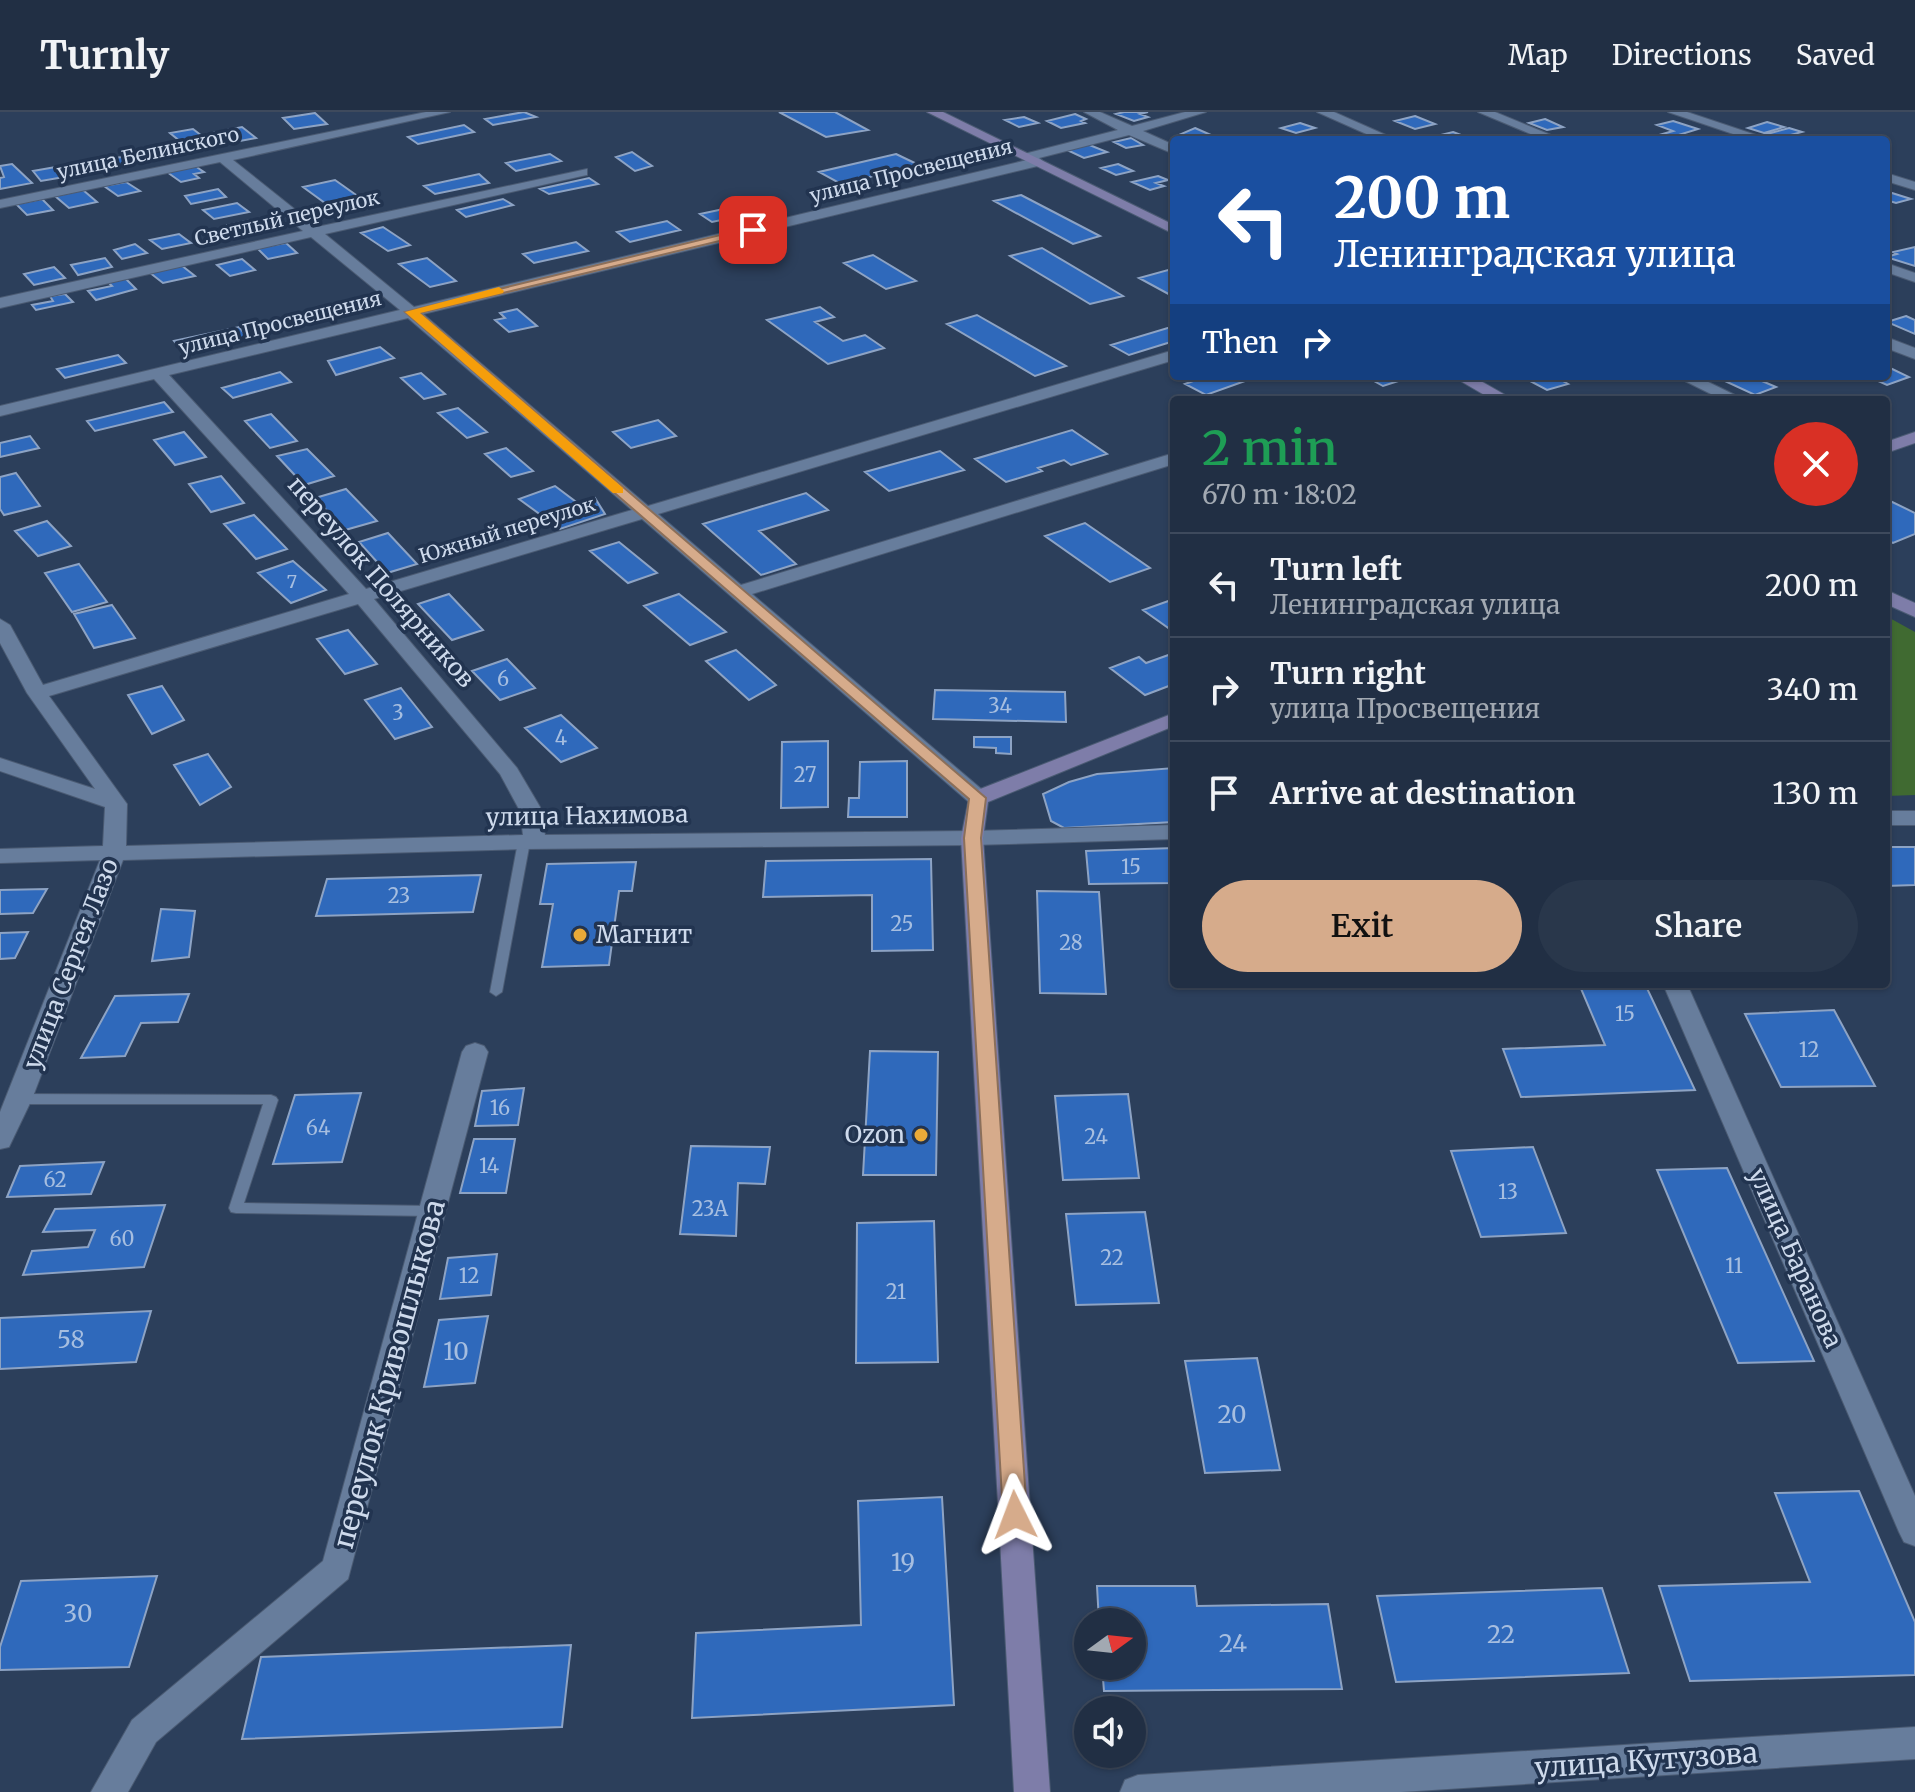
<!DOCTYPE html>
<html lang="en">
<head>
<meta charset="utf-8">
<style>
  :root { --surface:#212f44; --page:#29374b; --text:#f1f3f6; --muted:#a2a9b2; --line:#3e4a5d; --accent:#d6ab8b }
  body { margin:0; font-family:Merriweather,serif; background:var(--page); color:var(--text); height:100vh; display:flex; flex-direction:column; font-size:30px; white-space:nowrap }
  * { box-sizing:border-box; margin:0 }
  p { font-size:26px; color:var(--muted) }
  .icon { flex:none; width:44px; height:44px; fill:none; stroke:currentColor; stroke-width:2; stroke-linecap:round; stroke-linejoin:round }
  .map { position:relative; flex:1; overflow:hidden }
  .sheet { position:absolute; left:1170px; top:284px; width:720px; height:592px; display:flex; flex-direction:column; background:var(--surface); border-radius:8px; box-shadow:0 2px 6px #0004,0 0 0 2px var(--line) }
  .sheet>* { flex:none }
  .banner { position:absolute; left:1170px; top:24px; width:720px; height:244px; border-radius:8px; box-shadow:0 2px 6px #0004,0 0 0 2px var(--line); background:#1a4fa0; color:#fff; overflow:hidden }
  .needle { width:52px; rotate:75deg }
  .tools { position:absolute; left:1074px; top:1496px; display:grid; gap:16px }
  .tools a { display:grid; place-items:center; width:72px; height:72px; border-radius:50%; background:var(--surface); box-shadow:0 2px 6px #0004,0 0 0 2px var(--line); font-size:40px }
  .pin { position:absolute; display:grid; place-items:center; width:68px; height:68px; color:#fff; margin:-34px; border-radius:16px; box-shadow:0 4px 12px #0006 }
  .me { position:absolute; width:88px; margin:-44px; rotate:357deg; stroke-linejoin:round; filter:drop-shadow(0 0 6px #0008) }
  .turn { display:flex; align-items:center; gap:28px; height:168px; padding:0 32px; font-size:36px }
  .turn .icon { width:104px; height:104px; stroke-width:2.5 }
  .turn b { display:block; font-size:56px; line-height:68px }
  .then { display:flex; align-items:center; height:76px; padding:0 32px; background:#0003; gap:16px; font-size:30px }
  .round { display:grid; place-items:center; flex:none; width:84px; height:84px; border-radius:42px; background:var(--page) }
  .headline { display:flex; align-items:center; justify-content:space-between; height:136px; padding:0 32px }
  h1 { font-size:48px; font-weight:600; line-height:60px; color:#1e9e55 }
  .cta { display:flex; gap:16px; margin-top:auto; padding:16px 32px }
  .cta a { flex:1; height:92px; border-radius:48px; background:var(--accent); color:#111; font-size:32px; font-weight:600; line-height:92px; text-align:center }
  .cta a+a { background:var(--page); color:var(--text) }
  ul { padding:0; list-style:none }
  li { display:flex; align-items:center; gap:24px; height:104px; padding:0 32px; border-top:2px solid var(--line) }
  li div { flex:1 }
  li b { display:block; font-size:30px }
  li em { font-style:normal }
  header { display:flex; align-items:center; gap:48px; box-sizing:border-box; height:112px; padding:0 40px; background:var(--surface); border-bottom:2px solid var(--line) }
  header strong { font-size:38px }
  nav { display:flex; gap:44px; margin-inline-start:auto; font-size:28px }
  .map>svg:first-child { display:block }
  .green { fill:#406a31 }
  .building { fill:#2f69bb; stroke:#8da3c4; stroke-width:2 }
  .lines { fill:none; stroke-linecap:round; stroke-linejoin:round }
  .lane-casing { stroke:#4b5b73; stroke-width:2 }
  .street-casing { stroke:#4b5b73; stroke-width:2 }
  .secondary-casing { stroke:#4b5b73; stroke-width:2 }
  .lane { fill:#677d9c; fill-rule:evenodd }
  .street { fill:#677d9c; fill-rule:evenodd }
  .secondary { fill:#7e7da9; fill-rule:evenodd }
  .route { fill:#d6ab8b; stroke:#8b6f5a; stroke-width:2 }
  .slow { fill:#f59e0b }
  .poi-dot { fill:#eaaa38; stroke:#223450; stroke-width:3 }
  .labels { text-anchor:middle; stroke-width:7; stroke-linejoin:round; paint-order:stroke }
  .far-number-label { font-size:18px; fill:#a6bee0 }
  .far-street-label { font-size:20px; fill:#cedaec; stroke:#223450 }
  .number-label { font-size:20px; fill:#a6bee0 }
  .street-label { font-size:24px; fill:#cedaec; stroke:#223450 }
  .poi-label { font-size:24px; fill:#cedaec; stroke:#223450; text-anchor:start }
  .near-number-label { font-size:24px; fill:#a6bee0 }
  .near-street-label { font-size:28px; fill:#cedaec; stroke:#223450 }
</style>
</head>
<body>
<header>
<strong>Turnly</strong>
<nav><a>Map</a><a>Directions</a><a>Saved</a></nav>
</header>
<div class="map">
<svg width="1915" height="1680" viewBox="0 0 1915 1680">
  <rect width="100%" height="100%" fill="#2c3f5b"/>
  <!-- green -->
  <path class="green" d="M1886 504 1915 520V683L1886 684Z"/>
  <!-- building -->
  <path class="building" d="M524 0 536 5 493 13 485 7Z
    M779 0H835L868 18 826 25Z
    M1124 0H1148L1140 2 1148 5 1134 9 1116 2Z
    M315 1 327 12 294 17 283 6Z
    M1075 2 1086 7 1081 9 1085 11 1061 16 1047 9Z
    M1415 4 1435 12 1415 17 1395 9Z
    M1024 5 1038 11 1019 15 1005 8Z
    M1545 7 1563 15 1547 18 1529 11Z
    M1673 9 1698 17 1669 26 1659 23 1673 19 1657 13Z
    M1767 10 1784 15 1764 21 1748 16Z
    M1300 11 1315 16 1296 21 1281 16Z
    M464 13 474 20 418 32 408 25Z
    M242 15 256 26 224 32 212 21Z
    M1195 16 1211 23 1190 28 1174 25Z
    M1789 16 1802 20 1779 26 1767 22Z
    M193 17 202 24 194 26 202 33 187 35 170 21Z
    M1453 20 1469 26 1449 28 1437 24Z
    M1131 26 1143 33 1126 36 1114 30Z
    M1087 32 1107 40 1084 46 1065 37Z
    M173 33 182 40 158 44 150 37Z
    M632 40 652 54 635 59 616 45Z
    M141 42 148 49 116 54 109 47Z
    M550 42 561 49 516 59 506 51Z
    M896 42 919 53 841 72 819 60Z
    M100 46 111 56 84 60 73 51Z
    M12 52 32 71 0 77V66L4 65 0 54Z
    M1118 52 1133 59 1116 63 1101 56Z
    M61 54 70 64 41 69 33 59Z
    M195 54 204 60 194 62 199 66 181 70 167 60Z
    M479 62 489 71 435 82 424 74Z
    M1158 64 1168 68 1156 71 1164 74 1150 78 1132 70Z
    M589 66 598 72 549 82 540 77Z
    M335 68 373 95 340 102 303 75Z
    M126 70 140 79 118 84 104 74Z
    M218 77 226 85 191 92 185 84Z
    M83 78 97 90 69 96 55 84Z
    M1892 81 1911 87 1896 91 1886 88V83Z
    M1021 83 1100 124 1073 132 994 89Z
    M42 87 53 98 27 103 16 92Z
    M503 87 513 93 466 105 457 98Z
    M237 91 249 100 214 107 203 98Z
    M747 92 760 100 712 110 700 102Z
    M255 107 267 115 239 121 228 113Z
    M667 109 680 118 630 130 617 120Z
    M383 115 410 133 388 139 361 121Z
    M179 122 191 131 162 137 150 128Z
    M576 130 588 139 534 151 523 142Z
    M286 131 297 141 268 147 257 136Z
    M135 132 147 141 122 147 114 138Z
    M1915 135V154L1886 145 1897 142 1893 140Z
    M1042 136 1123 184 1090 192 1010 144Z
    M873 143 916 169 886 177 844 151Z
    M105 146 112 155 78 163 71 153Z
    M427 146 456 169 430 175 399 152Z
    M242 147 255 158 230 164 217 153Z
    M181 153 195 164 163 171 149 160Z
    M54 155 65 166 34 173 24 162Z
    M1168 158 1174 162V185L1139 166Z
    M125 166 136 177 96 188 88 179 112 174 108 170Z
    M65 182 73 190 36 198 32 193 53 189 50 184Z
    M355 187 371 195 324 207 313 198Z
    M820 195 834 205 815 210 843 229 865 223 884 236 828 252 767 208Z
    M517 197 537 214 509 220 495 208 505 206 500 201Z
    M977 203 1066 254 1035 264 947 212Z
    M1906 204 1915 208V222L1887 210Z
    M239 215 247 225 183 240 174 229Z
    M1171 215 1174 229 1129 243 1111 233Z
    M380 235 394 246 336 263 328 249Z
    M118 243 126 251 65 266 57 257Z
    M1886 254 1909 265 1887 273 1867 264H1886Z
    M280 260 291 270 233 286 222 276Z
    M421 261 445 282 424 287 401 266Z
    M1207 264H1259L1206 283 1185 272Z
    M1365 264H1414L1383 274Z
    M1536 264H1563L1556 265 1568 272 1547 278 1530 269 1540 266Z
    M1738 264H1776L1762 269 1776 275 1755 283 1725 269Z
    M164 290 173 300 95 319 87 309Z
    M458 296 487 320 467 326 438 301Z
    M271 302 297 329 270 336 245 309Z
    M658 308 676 324 631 336 613 320Z
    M1072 318 1107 342 1071 353 1064 348 1038 356 1042 359 1006 370 975 347Z
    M184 320 206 345 175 353 154 328Z
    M30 324 39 336 0 345V331Z
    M506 336 533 359 511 365 485 342Z
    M307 337 334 364 304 373 277 344Z
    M940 339 964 358 889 379 865 360Z
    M16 361 40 394 4 403 0 397V365Z
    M221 364 244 391 211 400 189 372Z
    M555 374 579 392 595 386 605 402 560 417 519 387Z
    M346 377 377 409 345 418 315 386Z
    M806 381 828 398 759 419 796 452 761 463 703 412Z
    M1886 387 1915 401V422L1893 431 1886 428Z
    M254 403 287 437 256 447 224 412Z
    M47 409 71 434 38 444 15 419Z
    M1085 411 1150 456 1110 470 1045 424Z
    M388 421 417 452 387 461 359 430Z
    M619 430 657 461 628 471 590 439Z
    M293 449 326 478 291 491 258 461Z
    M79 452 107 490 72 500 45 461Z
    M449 482 483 518 452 528 418 492Z
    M679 482 726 520 690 533 644 494Z
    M1174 487V520L1143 498Z
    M112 493 135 526 94 536 74 502Z
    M348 518 377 552 345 562 317 527Z
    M736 538 776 573 749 588 706 549Z
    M1174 541V572L1145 583 1110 556 1139 545 1146 551Z
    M507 547 535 576 500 588 472 559Z
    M162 574 184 608 152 622 128 583Z
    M401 576 432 615 395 627 365 588Z
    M935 578 1065 580 1066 610 933 607Z
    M561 603 597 636 561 650 525 616Z
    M974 625H1011V642L996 641V636L974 635Z
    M828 629V695L781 696 782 630Z
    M208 642 231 675 200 693 174 653Z
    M907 649V705H848L849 686H859L860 650Z
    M1174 656V710L1064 716 1051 709 1043 682 1069 670 1097 662Z
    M1886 735H1915V773L1886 774Z
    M1174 736V771L1089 772 1086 739Z
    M931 747 933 838 872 839V783L763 785 766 749Z
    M636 750 632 779H619L609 853 542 855 553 792H540L547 752Z
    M481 763 473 800 316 804 327 767Z
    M47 777 33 801 0 802V778Z
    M1037 779 1099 780 1106 882 1040 881Z
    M161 797 195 799 189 845 152 849Z
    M28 820 15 846 0 847V821Z
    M1579 872H1645L1695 978 1521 985 1503 937 1605 933Z
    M189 882 178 910 141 911 125 944 81 946 115 884Z
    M1834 898 1875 974 1781 975 1745 902Z
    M870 939 938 940 936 1063H863Z
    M524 976 518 1013 475 1014 482 979Z
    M361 981 342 1050 273 1052 295 983Z
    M1128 982 1139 1066 1063 1068 1055 984Z
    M474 1027H515L506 1081H460Z
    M691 1034 770 1035 765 1072 738 1071 736 1124 680 1122Z
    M1533 1035 1566 1121 1481 1125 1451 1039Z
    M104 1050 91 1082 7 1085 20 1054Z
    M1727 1056 1814 1249 1738 1251 1657 1058Z
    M165 1093 144 1155 23 1163 32 1139 88 1135 95 1118 43 1120 55 1097Z
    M1145 1100 1159 1191 1076 1193 1066 1102Z
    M934 1109 938 1250 856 1251 857 1111Z
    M497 1142 491 1183 440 1187 448 1146Z
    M151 1199 136 1250 0 1257V1206Z
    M488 1204 475 1271 424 1275 439 1208Z
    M1257 1246 1280 1358 1205 1361 1185 1249Z
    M1859 1379 1915 1510V1563L1690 1569 1659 1474 1810 1470 1775 1381Z
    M942 1385 954 1593 692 1606 696 1521 861 1513 858 1389Z
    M157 1464 129 1555 0 1558V1535L21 1469Z
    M1097 1474H1195L1197 1494 1328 1492 1342 1577 1104 1579 1102 1554H1132V1510H1099Z
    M1602 1476 1629 1561 1396 1570 1377 1484Z
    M571 1533 562 1615 242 1627 261 1545Z"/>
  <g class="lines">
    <!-- lane casing -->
    <g class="lane-casing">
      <path id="lane" d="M524 727 530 730 502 880 496 884 490 880 518 730Z
        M19 982 271 983 276 985 278 988 244 1091 431 1094 436 1095 438 1099 436 1103 431 1104 236 1101 231 1100 229 1096 263 992H19L14 990 13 987 14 984Z"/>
    </g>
    <!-- street casing -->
    <g class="street-casing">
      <path id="street" d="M426 0H450L233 48 317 115 587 57V63L582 64 325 122 414 195 1027 48 1022 45 1024 42 1118 18 1084 0H1100L1132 14 1185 0H1206L1143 19 1174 33V42L1129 23 1039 46 1044 50 1042 53 423 202 648 394 1174 238V248L658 402 741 473 1174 341V352L752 482 986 681 989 686 986 691H970L642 407 374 487 517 656 540 695 545 723 972 719 1174 713V727L972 733 524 737 123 748 32 987 9 1035 0 1037V1000L100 748 0 751V737L103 734 105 695 0 659V646L95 677 27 581 0 531V507L10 513 43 573 349 482 154 267 0 304V294L400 198 311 125 0 196V186L303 119 220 50 0 96V88ZM408 206 632 398 366 477 169 263ZM358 492 500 662 520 699 523 723 126 734 127 692 49 584Z
        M1317 0H1334L1397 28H1380Z
        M1478 0H1495L1563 28H1545Z
        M1668 0H1687L1771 28H1751Z
        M1886 61 1915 70V78L1886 69Z
        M1886 151 1915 161V170L1886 160Z
        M1886 225 1915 236V247L1886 236Z
        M1675 264H1696L1745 288H1723Z
        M1886 699H1915V713H1886Z
        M1663 872H1687L1915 1384V1434L1904 1430 1899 1420Z
        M475 931 484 934 488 940 348 1467 156 1630 128 1680H91L132 1608 323 1449 462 940 466 934Z
        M1915 1615V1647L1401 1680H1120L1125 1668 1138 1663Z"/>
    </g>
    <!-- secondary casing -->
    <g class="secondary-casing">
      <path id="secondary" d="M927 0H943L1174 113V122Z
        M1452 264H1472L1514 288H1493Z
        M1915 320V331L1886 341V330Z
        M1886 478 1915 491V505L1886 492Z
        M1174 601V614L988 690 983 726 1050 1680H1014L961 726 970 681Z"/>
    </g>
    <!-- lane -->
    <use href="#lane" class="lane"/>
    <!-- street -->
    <use href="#street" class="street"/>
    <!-- secondary -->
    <use href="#secondary" class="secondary"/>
  </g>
  <!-- route -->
  <path class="route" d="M753 115 757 116V120L420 201 986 686 981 726 1027 1403 1023 1410 1015 1413 1006 1410 1003 1403 964 726 969 687 405 200Z"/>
  <!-- slow -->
  <path class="slow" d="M499 175 504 179 503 181 420 201 623 376V381H613L405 200Z"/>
  <!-- markers -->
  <g class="poi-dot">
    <circle cx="580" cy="823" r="8"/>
    <circle cx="921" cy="1023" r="8"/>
  </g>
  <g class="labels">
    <!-- far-number labels -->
    <g class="far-number-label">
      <text x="292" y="476">7</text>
    </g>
    <!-- far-street labels -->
    <g class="far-street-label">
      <text transform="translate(148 41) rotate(-12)" y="7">улица Белинского</text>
      <text transform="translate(911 59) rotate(-14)" y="7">улица Просвещения</text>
      <text transform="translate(287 106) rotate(-13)" y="7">Светлый переулок</text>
      <text transform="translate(280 211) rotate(-14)" y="7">улица Просвещения</text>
      <text transform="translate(507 418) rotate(-17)" y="7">Южный переулок</text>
    </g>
    <!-- number labels -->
    <g class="number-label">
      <text x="503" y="574">6</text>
      <text x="1000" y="601">34</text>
      <text x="398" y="608">3</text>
      <text x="561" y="633">4</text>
      <text x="805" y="670">27</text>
      <text x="1131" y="762">15</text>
      <text x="399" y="791">23</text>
      <text x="902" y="819">25</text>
      <text x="1071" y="838">28</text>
      <text x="1625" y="909">15</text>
      <text x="1809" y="945">12</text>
      <text x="500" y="1003">16</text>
      <text x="318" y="1023">64</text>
      <text x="1096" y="1032">24</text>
      <text x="489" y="1061">14</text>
      <text x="55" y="1075">62</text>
      <text x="1508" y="1087">13</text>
      <text x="710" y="1104">23А</text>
      <text x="122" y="1134">60</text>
      <text x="1112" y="1153">22</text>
      <text x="1734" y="1161">11</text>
      <text x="469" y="1171">12</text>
      <text x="896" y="1187">21</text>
    </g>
    <!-- street labels -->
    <g class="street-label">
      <text transform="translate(381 470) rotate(49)" y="8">переулок Полярников</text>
      <text transform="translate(587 704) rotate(-1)" y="8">улица Нахимова</text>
      <text transform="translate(71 852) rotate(-69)" y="8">улица Сергея Лазо</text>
      <text transform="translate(1795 1146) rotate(66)" y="8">улица Баранова</text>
    </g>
    <!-- poi labels -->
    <g class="poi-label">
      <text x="596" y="831">Магнит</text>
      <text x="905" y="1031" text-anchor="end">Ozon</text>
    </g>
    <!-- near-number labels -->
    <g class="near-number-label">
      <text x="71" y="1236">58</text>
      <text x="456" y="1248">10</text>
      <text x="1232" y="1311">20</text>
      <text x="903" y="1459">19</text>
      <text x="78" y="1510">30</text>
      <text x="1501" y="1531">22</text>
      <text x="1233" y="1540">24</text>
    </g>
    <!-- near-street labels -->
    <g class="near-street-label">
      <text transform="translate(389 1262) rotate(-75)" y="10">переулок Кривошлыкова</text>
      <text transform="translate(1646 1648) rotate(-4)" y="10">улица Кутузова</text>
    </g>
  </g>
</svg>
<div class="tools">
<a><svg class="needle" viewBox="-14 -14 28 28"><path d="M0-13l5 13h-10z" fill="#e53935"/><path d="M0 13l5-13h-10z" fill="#a2a9b2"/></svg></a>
<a><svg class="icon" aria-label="sound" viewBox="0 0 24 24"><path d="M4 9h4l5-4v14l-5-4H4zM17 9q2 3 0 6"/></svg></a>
</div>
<div class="pin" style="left:753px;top:118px;background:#d93025"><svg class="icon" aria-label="arrive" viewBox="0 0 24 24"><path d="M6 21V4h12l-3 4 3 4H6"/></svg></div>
<svg class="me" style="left:1015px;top:1403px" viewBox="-20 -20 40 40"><path d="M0-17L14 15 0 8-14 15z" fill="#d6ab8b" stroke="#fff" stroke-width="4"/></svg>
<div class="banner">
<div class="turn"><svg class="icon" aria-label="left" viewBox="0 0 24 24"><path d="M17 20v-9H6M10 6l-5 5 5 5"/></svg><div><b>200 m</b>Ленинградская улица</div></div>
<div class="then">Then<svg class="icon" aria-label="right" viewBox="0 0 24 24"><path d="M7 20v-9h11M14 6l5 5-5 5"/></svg></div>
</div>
<section class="sheet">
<div class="headline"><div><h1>2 min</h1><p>670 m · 18:02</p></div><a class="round" style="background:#d93025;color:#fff"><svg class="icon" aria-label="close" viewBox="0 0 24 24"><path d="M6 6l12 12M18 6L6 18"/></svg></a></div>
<ul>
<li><svg class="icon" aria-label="left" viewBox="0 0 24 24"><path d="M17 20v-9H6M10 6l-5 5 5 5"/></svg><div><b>Turn left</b><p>Ленинградская улица</p></div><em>200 m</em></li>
<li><svg class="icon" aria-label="right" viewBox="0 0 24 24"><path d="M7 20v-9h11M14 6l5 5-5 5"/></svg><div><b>Turn right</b><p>улица Просвещения</p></div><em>340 m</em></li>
<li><svg class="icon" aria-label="arrive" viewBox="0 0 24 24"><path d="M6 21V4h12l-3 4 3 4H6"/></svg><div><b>Arrive at destination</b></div><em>130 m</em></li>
</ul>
<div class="cta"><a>Exit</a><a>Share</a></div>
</section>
</div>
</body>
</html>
